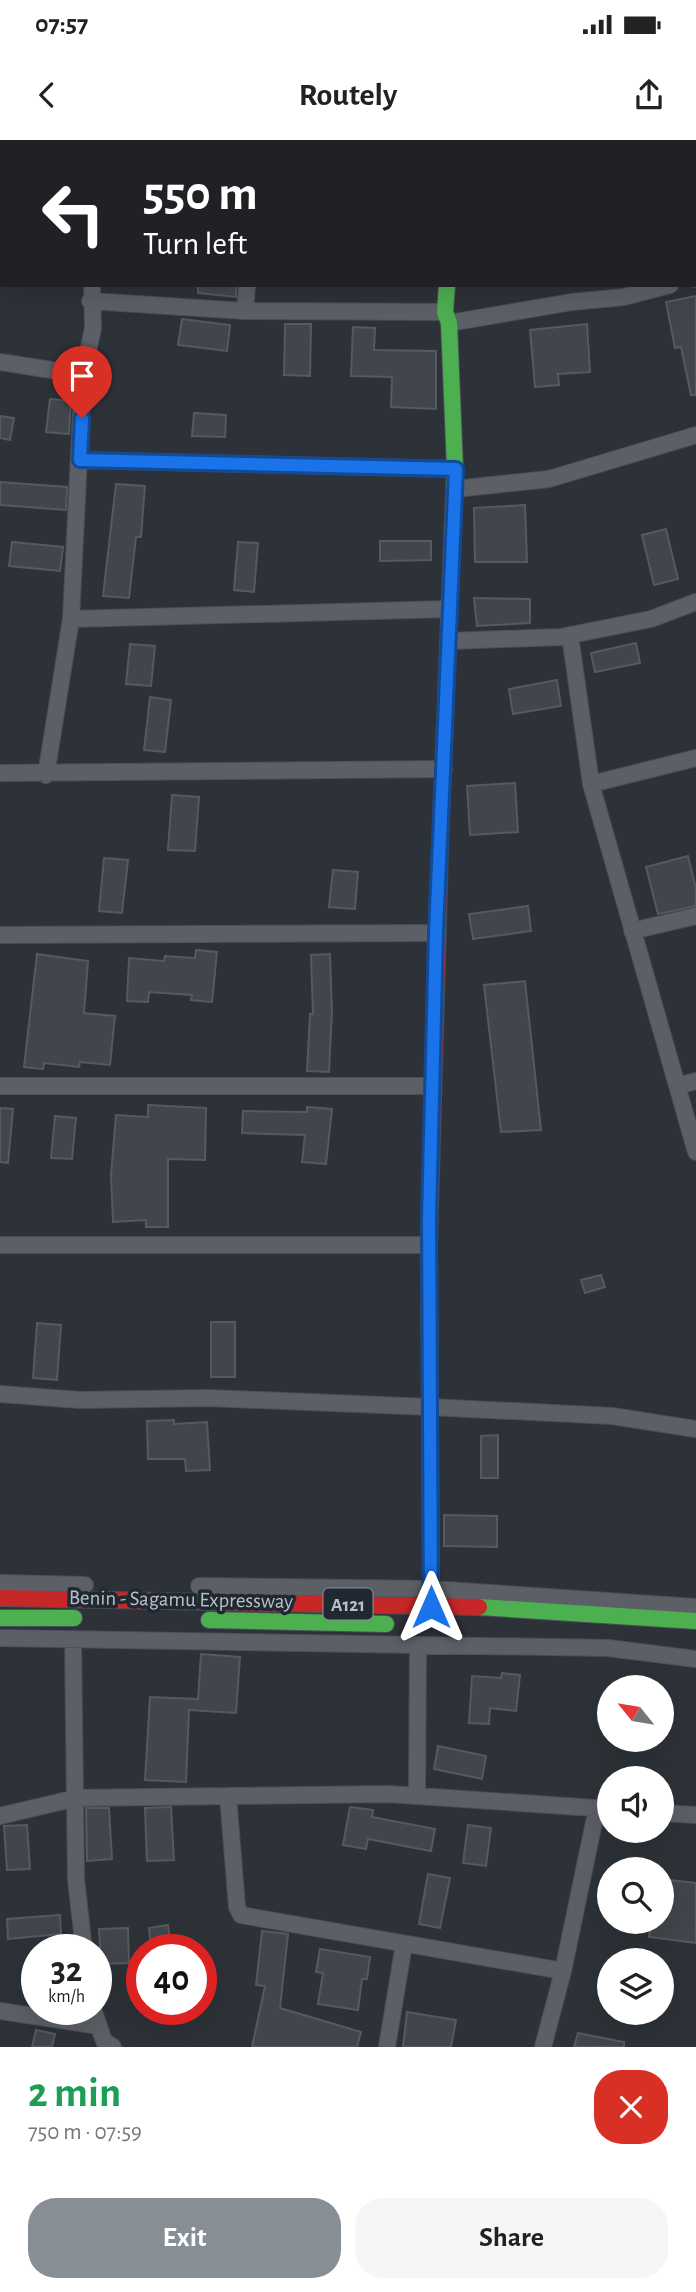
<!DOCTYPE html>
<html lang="en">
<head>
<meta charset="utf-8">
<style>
  :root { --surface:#fff; --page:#f6f6f6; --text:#222; --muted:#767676; --accent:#878e96 }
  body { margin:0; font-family:"Alegreya Sans",sans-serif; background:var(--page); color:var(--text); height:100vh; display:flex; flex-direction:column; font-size:26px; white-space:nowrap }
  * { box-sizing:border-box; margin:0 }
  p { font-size:23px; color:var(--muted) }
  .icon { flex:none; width:38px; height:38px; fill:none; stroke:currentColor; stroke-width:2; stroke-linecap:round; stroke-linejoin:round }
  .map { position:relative; height:1907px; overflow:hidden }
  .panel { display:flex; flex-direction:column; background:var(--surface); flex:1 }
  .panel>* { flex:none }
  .guide { position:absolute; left:0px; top:0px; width:696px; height:147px; box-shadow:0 7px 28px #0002; background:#202124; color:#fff; overflow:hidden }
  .needle { width:46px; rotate:300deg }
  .tools { position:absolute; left:597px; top:1535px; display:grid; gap:14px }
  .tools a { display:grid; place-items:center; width:77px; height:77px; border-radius:50%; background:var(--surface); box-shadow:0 7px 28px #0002; font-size:35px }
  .speed { position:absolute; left:21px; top:1794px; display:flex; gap:14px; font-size:35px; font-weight:700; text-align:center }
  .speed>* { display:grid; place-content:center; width:91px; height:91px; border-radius:50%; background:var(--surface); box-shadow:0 7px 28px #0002; line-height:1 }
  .speed small { font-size:18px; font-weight:400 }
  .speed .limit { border:10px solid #d22; background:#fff; color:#111 }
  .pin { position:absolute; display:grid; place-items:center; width:60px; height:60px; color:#fff; margin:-72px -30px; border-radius:50% 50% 50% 0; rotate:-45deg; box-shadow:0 0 7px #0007 }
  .pin .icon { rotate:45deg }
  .me { position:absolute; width:77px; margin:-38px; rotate:0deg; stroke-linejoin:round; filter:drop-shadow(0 0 5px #0008) }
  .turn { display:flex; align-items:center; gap:24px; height:147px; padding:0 28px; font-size:32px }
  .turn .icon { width:91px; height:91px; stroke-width:2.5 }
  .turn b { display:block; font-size:49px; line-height:60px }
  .round { display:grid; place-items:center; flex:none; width:74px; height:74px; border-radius:28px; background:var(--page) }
  .headline { display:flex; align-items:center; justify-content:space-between; height:119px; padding:0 28px }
  h1 { font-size:42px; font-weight:700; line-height:52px; color:#1e9e55 }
  .button { display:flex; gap:14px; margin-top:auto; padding:14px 28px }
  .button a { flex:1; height:80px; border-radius:28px; background:var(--accent); color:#fff; font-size:28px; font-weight:700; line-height:80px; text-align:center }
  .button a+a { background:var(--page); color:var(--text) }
  .status { display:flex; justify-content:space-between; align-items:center; height:49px; padding:0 35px; background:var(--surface); direction:ltr }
  .status svg { height:19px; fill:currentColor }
  header { display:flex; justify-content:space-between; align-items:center; height:91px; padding:0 28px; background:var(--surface); font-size:32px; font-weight:700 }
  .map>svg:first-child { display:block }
  .building { fill:#41464c; stroke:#555a5f; stroke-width:2 }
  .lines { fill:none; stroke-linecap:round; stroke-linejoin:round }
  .street-casing { stroke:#4a4f55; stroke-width:18 }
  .fast-casing { stroke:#4a4f55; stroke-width:18 }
  .jam-casing { stroke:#4a4f55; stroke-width:18 }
  .street { stroke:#5c6066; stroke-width:16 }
  .fast { stroke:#4caf50; stroke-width:16 }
  .jam { stroke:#c62828; stroke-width:16 }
  .route-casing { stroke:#114b97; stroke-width:18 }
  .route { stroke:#1a73e8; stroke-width:12 }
  .labels { text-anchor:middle; stroke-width:7; stroke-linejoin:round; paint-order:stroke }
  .shield { fill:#202932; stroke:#8a929b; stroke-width:2 }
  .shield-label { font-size:19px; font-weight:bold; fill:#b8bfc8 }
  .street-label { font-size:21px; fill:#b8bfc8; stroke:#202932 }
</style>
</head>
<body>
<div class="status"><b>07:57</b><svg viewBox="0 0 49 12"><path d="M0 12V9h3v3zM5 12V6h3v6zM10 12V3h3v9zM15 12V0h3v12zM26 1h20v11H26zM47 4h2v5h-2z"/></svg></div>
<header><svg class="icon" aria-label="back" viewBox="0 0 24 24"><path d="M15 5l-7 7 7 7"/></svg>Routely<svg class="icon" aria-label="share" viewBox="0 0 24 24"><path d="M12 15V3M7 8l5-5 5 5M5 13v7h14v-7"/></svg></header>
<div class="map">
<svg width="696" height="1907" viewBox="0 0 696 1907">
  <rect width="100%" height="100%" fill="#2d3238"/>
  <!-- building -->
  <path class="building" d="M198 145H236V157L198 153Z
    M696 156V255H691L681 207 675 208 666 162Z
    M182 179 230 185 227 211 178 205Z
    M285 184H311L310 236 284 235Z
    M587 184 590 232 558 234 559 245 535 247 530 190Z
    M353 187 375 188 374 210 436 211V269L391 267 392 237 351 236Z
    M50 259 71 261 69 294 46 292Z
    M194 273 226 275 225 297 192 296Z
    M0 276 14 278 10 300 0 298Z
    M0 342 67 347 66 370 0 365Z
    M116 344 145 346 141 397H136L129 458 103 456Z
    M525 365 527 422H475L474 368Z
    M666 389 678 439 654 445 642 395Z
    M380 401H431V420L380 421Z
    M12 402 63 407 60 431 9 426Z
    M238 402 258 403 254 452 234 450Z
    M474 458 530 459V483L477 486Z
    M636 503 640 523 595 532 591 513Z
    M130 504 155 506 151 546 126 544Z
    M557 540 561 566 513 574 509 549Z
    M150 557 171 560 165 612 144 610Z
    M515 643 518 692 470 695 467 646Z
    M172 655 199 657 195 711 168 710Z
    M688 716 696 749V766L658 774 646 727Z
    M104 718 128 720 122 773 99 771Z
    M333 730 358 732 355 769 329 767Z
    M528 766 531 791 473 799 469 774Z
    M196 810 217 812 212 862 191 860 192 855 149 852 148 862 127 861 129 818 164 821 165 816 195 818Z
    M37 814 88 821 84 873 115 876 110 925 80 922 79 927 44 923 43 929 24 927Z
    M330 814 332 872 329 932 307 931 310 874H313L311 815Z
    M525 841 541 990 501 992 484 845Z
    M148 965 206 968 205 1020 168 1019V1087H146V1080L113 1082 111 1035 116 975 148 977Z
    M307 967 332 969 326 1024 302 1022 305 995 242 993 243 971 307 972Z
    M0 968 13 969 8 1023 0 1022Z
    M55 976 76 978 72 1019 51 1018Z
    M601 1135 605 1147 585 1153 581 1140Z
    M211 1182H235V1237H211Z
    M37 1183 61 1185 57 1240 33 1238Z
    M174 1280V1284L207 1282 210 1330 186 1331 185 1319H148L147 1281Z
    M498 1295V1338H481V1296Z
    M444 1375 497 1376V1407L444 1406Z
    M201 1514 240 1517 236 1573 189 1570 186 1642 145 1640 150 1557 198 1559Z
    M502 1533 520 1535 516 1571 490 1568 489 1584 469 1583 472 1536 501 1538Z
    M438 1606 486 1616 482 1639 434 1629Z
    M171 1667 174 1720 147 1721 145 1668Z
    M350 1667 373 1670 372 1677 435 1689 431 1711 368 1699 366 1709 343 1705Z
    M86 1668H109L112 1719 87 1721Z
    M27 1685 30 1729 7 1730 4 1686Z
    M468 1685 491 1688 486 1726 463 1723Z
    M428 1734 450 1738 440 1788 419 1784Z
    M662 1739 696 1743V1803L649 1797 651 1782H662Z
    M60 1775 61 1794 8 1799 7 1779Z
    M168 1785 171 1810H151L149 1788Z
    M128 1788 129 1823 101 1824 99 1789Z
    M262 1791 288 1794 280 1868 361 1892 357 1907H252L265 1846 256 1845Z
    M320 1809 370 1817 367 1839H362L358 1870 318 1864 323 1833 316 1832Z
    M407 1872 456 1880 451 1907H403Z
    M36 1890 55 1894 52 1907H32Z
    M578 1893 624 1902V1907H574Z"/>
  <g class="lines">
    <!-- street casing -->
    <g class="street-casing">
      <path id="street" d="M104 2V0
        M260 2V0
        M453 2V0
        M689 2 695 0
        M695 139 696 138
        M90 161 245 171 445 172
        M245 171 247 145
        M449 183 572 162 624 157 670 145
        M0 222 83 235
        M80 320 455 329
        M455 349 549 339 696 295
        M71 479 448 469
        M570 495 591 644 696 1012
        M450 501 561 497 651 479 696 462
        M0 633 444 629
        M46 635 71 479 83 235 93 188 92 145
        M591 644 696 618
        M632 791 696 776
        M0 795 436 793
        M0 946H432
        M678 946 696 941
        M0 1105H429
        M0 1254 80 1260 208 1258 430 1267 612 1276 696 1289
        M0 1443 85 1445
        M199 1446 431 1449 696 1467
        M0 1498 608 1508 696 1519
        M73 1499 76 1739 84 1810
        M228 1656 237 1767 241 1775 563 1831
        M417 1656 418 1505
        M662 1673 696 1675
        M0 1676 76 1658 228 1656 389 1654 609 1669
        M93 1869 104 1901 113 1907
        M0 1871 99 1886
        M387 1907 404 1804
        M543 1907 563 1831 597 1668"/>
    </g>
    <!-- fast casing -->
    <g class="fast-casing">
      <path id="fast" d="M440 707 455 329 449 183 445 172 447 145
        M429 1104 431 1467
        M479 1467 696 1481
        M0 1478H74
        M209 1480 386 1484"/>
    </g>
    <!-- jam casing -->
    <g class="jam-casing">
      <path id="jam" d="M429 1104 440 707
        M0 1458 479 1467"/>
    </g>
    <!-- street -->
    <use href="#street" class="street"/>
    <!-- fast -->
    <use href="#fast" class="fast"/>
    <!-- jam -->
    <use href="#jam" class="jam"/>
  </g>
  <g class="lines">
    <!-- route casing -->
    <g class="route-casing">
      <path id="route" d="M82 278 80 320 456 329 436 793 429 1078 431 1467"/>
    </g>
    <!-- route -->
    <use href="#route" class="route"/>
  </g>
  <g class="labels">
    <!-- shield labels -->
    <rect class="shield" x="323.5" y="1448.5" width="49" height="31" rx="5"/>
    <g class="shield-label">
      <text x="348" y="1471">A121</text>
    </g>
    <!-- street labels -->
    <g class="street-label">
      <text transform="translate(181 1459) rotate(1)" y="7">Benin - Sagamu Expressway</text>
    </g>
  </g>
</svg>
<div class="tools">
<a><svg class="needle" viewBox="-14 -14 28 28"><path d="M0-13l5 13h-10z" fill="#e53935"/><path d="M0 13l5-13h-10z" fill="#767676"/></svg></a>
<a><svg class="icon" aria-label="sound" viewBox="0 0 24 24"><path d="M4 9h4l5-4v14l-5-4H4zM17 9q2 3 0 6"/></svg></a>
<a><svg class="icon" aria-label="search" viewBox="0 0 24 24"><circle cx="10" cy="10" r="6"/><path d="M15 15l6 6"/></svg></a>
<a><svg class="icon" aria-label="layers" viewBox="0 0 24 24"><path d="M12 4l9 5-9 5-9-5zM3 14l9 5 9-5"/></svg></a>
</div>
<div class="speed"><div>32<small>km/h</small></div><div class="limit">40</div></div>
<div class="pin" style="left:82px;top:278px;background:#d93025"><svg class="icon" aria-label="arrive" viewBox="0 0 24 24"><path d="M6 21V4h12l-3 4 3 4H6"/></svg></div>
<svg class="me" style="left:431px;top:1467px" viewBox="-20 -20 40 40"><path d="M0-17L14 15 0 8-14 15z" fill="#1a73e8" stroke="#fff" stroke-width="4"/></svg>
<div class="guide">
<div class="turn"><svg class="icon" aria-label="left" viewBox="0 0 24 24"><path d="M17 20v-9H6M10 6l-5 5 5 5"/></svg><div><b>550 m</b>Turn left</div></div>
</div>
</div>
<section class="panel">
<div class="headline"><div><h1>2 min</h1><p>750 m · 07:59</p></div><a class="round" style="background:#d93025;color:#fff"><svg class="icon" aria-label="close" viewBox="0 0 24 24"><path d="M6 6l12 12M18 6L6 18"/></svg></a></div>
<div class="button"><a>Exit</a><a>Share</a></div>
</section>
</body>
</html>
